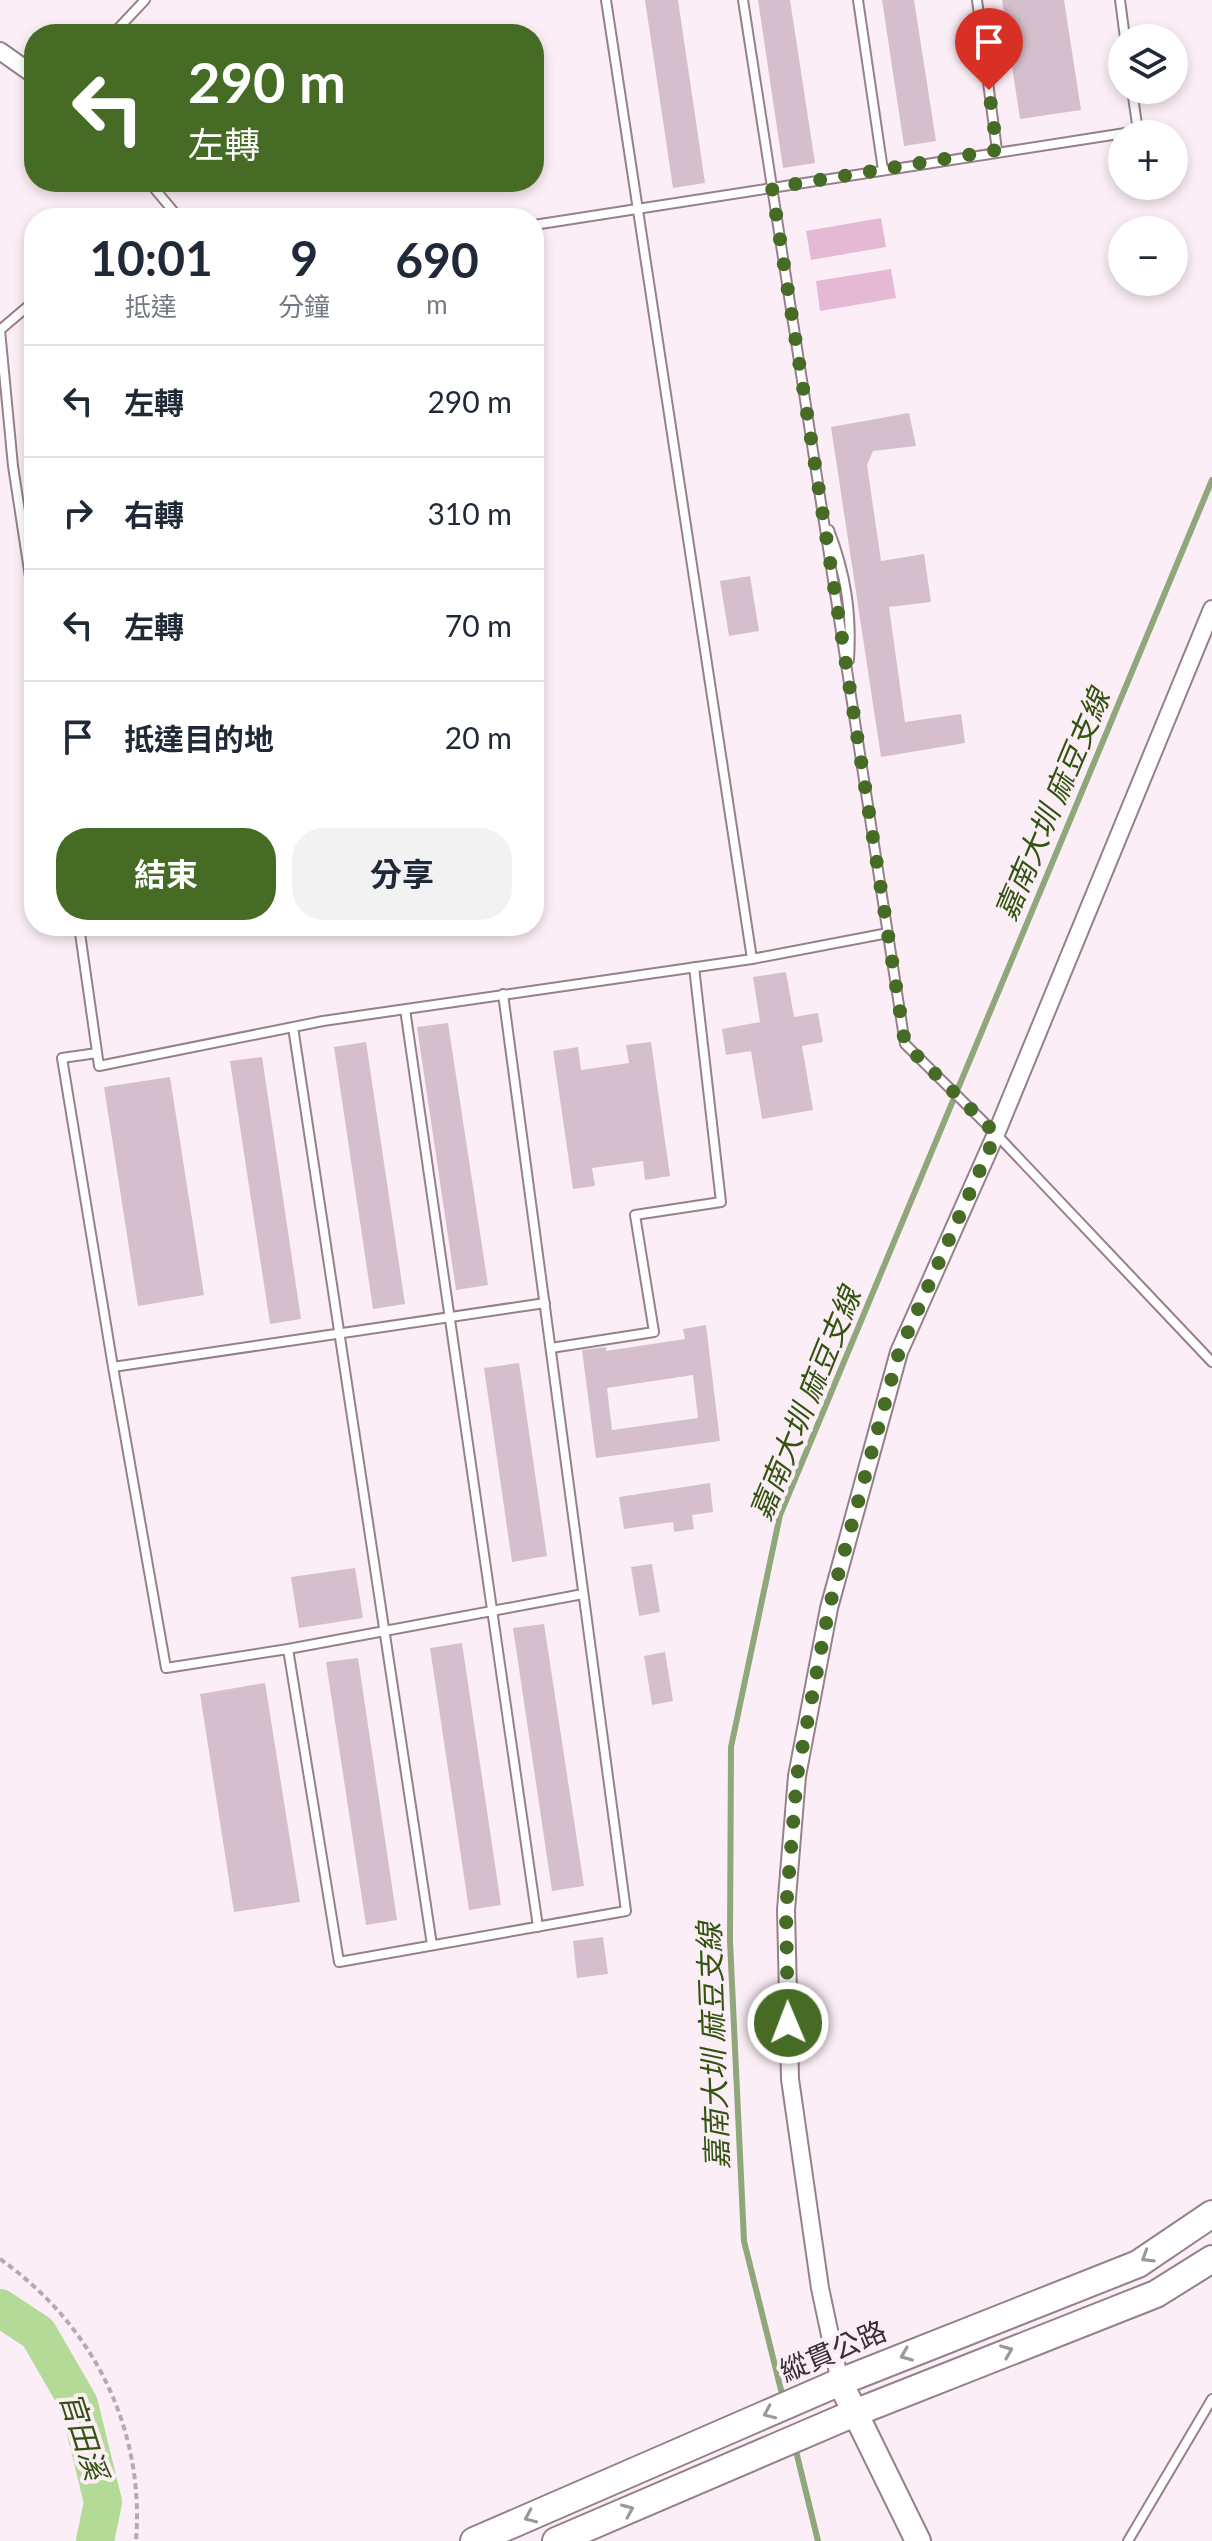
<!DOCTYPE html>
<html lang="zh-TW">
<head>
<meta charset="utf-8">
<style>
  :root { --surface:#fff; --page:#f2f2f3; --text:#1f2937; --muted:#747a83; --line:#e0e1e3; --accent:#466b24 }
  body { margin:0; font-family:Lato,"Noto Sans TC",sans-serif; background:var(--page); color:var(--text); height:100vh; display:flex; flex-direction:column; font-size:30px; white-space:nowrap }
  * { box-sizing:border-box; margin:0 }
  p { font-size:26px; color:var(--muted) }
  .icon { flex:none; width:44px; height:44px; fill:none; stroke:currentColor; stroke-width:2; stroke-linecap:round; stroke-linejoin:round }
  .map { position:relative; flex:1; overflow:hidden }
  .side { position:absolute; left:24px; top:208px; width:520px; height:728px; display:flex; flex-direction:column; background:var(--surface); border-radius:32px; box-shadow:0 4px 12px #0003 }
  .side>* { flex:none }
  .hud { position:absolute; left:24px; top:24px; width:520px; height:168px; border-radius:32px; box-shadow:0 4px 12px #0003; background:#466b24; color:#fff; overflow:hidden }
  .tools { position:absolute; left:1108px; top:24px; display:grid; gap:16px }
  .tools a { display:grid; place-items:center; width:80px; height:80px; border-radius:50%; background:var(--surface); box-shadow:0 4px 12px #0003; font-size:40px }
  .pin { position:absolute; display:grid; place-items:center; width:68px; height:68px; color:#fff; margin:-82px -34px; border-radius:50% 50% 50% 0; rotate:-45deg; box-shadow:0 0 8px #0007 }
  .pin .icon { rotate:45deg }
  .me { position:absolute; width:88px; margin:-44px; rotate:359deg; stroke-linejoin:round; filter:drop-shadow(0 0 6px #0008) }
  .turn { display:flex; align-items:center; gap:28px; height:168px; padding:0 32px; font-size:36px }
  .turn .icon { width:104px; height:104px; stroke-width:2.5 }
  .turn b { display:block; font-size:56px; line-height:68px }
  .eta { display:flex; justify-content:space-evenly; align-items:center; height:136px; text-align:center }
  .eta b { font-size:48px; font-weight:700; line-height:56px }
  .button { display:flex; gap:16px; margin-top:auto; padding:16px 32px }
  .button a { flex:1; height:92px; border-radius:32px; background:var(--accent); color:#fff; font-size:32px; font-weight:700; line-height:92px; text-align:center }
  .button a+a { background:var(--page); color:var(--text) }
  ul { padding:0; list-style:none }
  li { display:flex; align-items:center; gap:24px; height:112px; padding:0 32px; border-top:2px solid var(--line) }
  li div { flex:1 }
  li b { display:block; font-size:30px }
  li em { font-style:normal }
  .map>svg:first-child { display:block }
  .green { fill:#e5b9d4 }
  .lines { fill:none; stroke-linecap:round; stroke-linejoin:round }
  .stream { stroke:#8fa77a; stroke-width:6 }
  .river { stroke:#b4da98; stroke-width:38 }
  .building { fill:#d6bfcd; fill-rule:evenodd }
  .lane-casing { stroke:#95808c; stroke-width:12 }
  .street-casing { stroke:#95808c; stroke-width:20 }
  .secondary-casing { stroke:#95808c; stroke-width:28 }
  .primary-casing { stroke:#95808c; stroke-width:30 }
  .path { stroke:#b6aab0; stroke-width:4; stroke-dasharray:6 4; stroke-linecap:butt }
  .lane { stroke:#fff; stroke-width:8 }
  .street { stroke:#fff; stroke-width:16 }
  .secondary { stroke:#fff; stroke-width:24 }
  .primary { stroke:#fff; stroke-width:26 }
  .oneway { stroke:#9c979a }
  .route { stroke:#466b24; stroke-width:14; stroke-dasharray:0 25.2 }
  .labels { text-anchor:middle; stroke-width:8; stroke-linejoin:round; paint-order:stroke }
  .street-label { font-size:28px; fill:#382f34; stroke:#fceef6 }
  .water-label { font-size:30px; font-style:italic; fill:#335410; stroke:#fceef6 }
</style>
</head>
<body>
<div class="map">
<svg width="1212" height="2541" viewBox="0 0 1212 2541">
  <rect width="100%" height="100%" fill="#fceef6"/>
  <!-- green -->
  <path class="green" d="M881 218 886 247 811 260 806 231Z
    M891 269 896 298 820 311 816 281Z"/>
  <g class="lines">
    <!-- stream -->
    <path class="stream" d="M783 2398 744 2241 730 1941 731 1747 780 1515 1212 480
      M795 2447 818 2541"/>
    <!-- river -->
    <path class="river" d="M0 2308 38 2333 79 2404 103 2502 95 2541"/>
  </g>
  <!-- building -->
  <path class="building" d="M645 0H678L705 183 673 188Z
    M758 0H790L815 163 783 168Z
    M882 0H914L936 141 904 146Z
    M1002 0H1064L1081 110 1020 119Z
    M909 413 916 446 873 451 867 465 881 561 924 554 931 602 889 607 905 722 961 714 965 743 881 757 831 427Z
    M750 576 759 631 729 636 720 581Z
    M786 972 794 1017 818 1013 823 1042 802 1046 813 1110 762 1119 751 1051 726 1055 722 1029 760 1022 753 977Z
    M448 1023 488 1285 456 1290 417 1027Z
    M366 1042 405 1304 373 1309 334 1047Z
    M651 1042 670 1176 645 1180 643 1161 592 1168 595 1186 573 1189 553 1051 578 1047 581 1070 629 1063 626 1045Z
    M262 1057 301 1319 270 1324 230 1061Z
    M170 1077 204 1295 138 1306 104 1087Z
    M706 1325 720 1441 596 1458 582 1350 606 1347V1351L685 1339 683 1329ZM693 1375 698 1418 612 1430 607 1388Z
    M519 1363 547 1556 512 1562 484 1368Z
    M710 1483 713 1512 692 1515 694 1529 674 1532 673 1522 624 1529 619 1497Z
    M652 1564 660 1612 639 1616 631 1567Z
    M355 1568 363 1618 299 1628 291 1577Z
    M544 1624 584 1886 552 1891 513 1628Z
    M462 1643 501 1905 469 1910 430 1648Z
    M665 1652 673 1701 652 1705 644 1656Z
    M358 1658 397 1920 366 1925 326 1662Z
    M265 1683 300 1902 234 1912 200 1694Z
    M603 1937 608 1974 577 1978 573 1941Z"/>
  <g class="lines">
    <!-- lane casing -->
    <g class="lane-casing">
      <path id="lane" d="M606 0 752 959
        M743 0 905 1044 996 1134 1212 1362
        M858 0 883 170
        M977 0 997 150
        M1120 0 1125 38
        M113 34 145 0
        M149 182 179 218
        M534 225 1138 131 1132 90
        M34 301 0 330 13 466 34 603
        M829 530C846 574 852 613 849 660
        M79 926 99 1066 323 1021 752 959 888 933
        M503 994 626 1911 339 1962 288 1649 583 1594
        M405 1009 538 1927
        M293 1027 432 1945
        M97 1053 62 1058 113 1367 545 1303
        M551 1348 654 1332 635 1215 721 1202 694 967
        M113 1367 166 1668 288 1649
        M1128 2541 1212 2399"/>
    </g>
    <!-- street casing -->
    <g class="street-casing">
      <path id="street" d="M0 51 34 75
        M840 2382 820 2288 790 2079 786 1910 797 1776 829 1608 899 1352 996 1134 1212 609"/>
    </g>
    <!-- secondary casing -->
    <g class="secondary-casing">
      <path id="secondary" d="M840 2382 918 2541"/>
    </g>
    <!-- primary casing -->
    <g class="primary-casing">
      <path id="primary" d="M474 2541 840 2382 1138 2264 1212 2214
        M556 2541 857 2412 1156 2294 1212 2259"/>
    </g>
    <!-- path -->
    <path class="path" d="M0 2259C92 2324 145 2427 136 2541"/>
    <!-- lane -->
    <use href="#lane" class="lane"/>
    <!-- street -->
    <use href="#street" class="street"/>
    <!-- secondary -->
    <use href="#secondary" class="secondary"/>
    <!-- primary -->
    <use href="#primary" class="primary"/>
  </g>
  <!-- one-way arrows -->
  <defs><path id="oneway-chevron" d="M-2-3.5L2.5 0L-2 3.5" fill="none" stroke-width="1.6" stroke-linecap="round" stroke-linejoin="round" transform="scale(2)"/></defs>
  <g class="oneway">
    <use href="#oneway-chevron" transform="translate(1147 2257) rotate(148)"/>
    <use href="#oneway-chevron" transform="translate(1007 2351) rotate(-22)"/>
    <use href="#oneway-chevron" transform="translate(906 2355) rotate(158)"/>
    <use href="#oneway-chevron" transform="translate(769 2413) rotate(156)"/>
    <use href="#oneway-chevron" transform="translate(628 2510) rotate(-23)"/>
    <use href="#oneway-chevron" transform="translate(530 2517) rotate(156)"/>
  </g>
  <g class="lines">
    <!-- route -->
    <path class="route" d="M788 2023 786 1910 797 1776 829 1608 899 1352 996 1134 905 1044 772 188 997 150 989 90"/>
  </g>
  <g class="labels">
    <!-- street labels -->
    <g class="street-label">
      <text transform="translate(833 2351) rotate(-23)" y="10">縱貫公路</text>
    </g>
    <!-- water labels -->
    <g class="water-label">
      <text transform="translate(1053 805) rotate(-67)" y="10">嘉南大圳 麻豆支線</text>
      <text transform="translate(806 1404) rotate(-68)" y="10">嘉南大圳 麻豆支線</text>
      <text transform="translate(714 2046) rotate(-92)" y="10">嘉南大圳 麻豆支線</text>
      <text transform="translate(83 2436) rotate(72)" y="10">官田溪</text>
    </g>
  </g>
</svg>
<div class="tools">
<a><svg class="icon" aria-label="layers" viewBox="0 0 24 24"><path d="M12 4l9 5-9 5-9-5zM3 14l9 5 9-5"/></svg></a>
<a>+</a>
<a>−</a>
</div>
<div class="pin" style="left:989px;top:90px;background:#d93025"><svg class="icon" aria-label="arrive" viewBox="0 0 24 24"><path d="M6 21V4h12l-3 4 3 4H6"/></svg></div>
<svg class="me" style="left:788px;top:2023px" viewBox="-20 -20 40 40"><circle r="17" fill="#466b24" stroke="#fff" stroke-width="3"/><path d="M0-11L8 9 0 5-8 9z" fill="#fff"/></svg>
<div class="hud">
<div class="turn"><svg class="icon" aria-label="left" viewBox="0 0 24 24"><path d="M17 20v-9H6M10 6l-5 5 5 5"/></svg><div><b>290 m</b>左轉</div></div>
</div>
<section class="side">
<div class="eta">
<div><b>10:01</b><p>抵達</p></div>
<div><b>9</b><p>分鐘</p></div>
<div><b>690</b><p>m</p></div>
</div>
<ul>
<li><svg class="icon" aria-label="left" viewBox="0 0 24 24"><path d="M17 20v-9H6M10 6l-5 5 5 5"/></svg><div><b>左轉</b></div><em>290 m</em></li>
<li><svg class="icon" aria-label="right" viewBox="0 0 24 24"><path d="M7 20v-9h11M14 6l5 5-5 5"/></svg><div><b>右轉</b></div><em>310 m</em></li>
<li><svg class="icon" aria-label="left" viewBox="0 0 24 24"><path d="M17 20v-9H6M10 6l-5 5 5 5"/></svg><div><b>左轉</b></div><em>70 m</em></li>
<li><svg class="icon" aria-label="arrive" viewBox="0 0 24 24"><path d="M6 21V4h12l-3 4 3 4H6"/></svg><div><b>抵達目的地</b></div><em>20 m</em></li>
</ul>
<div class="button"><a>結束</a><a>分享</a></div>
</section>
</div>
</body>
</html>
